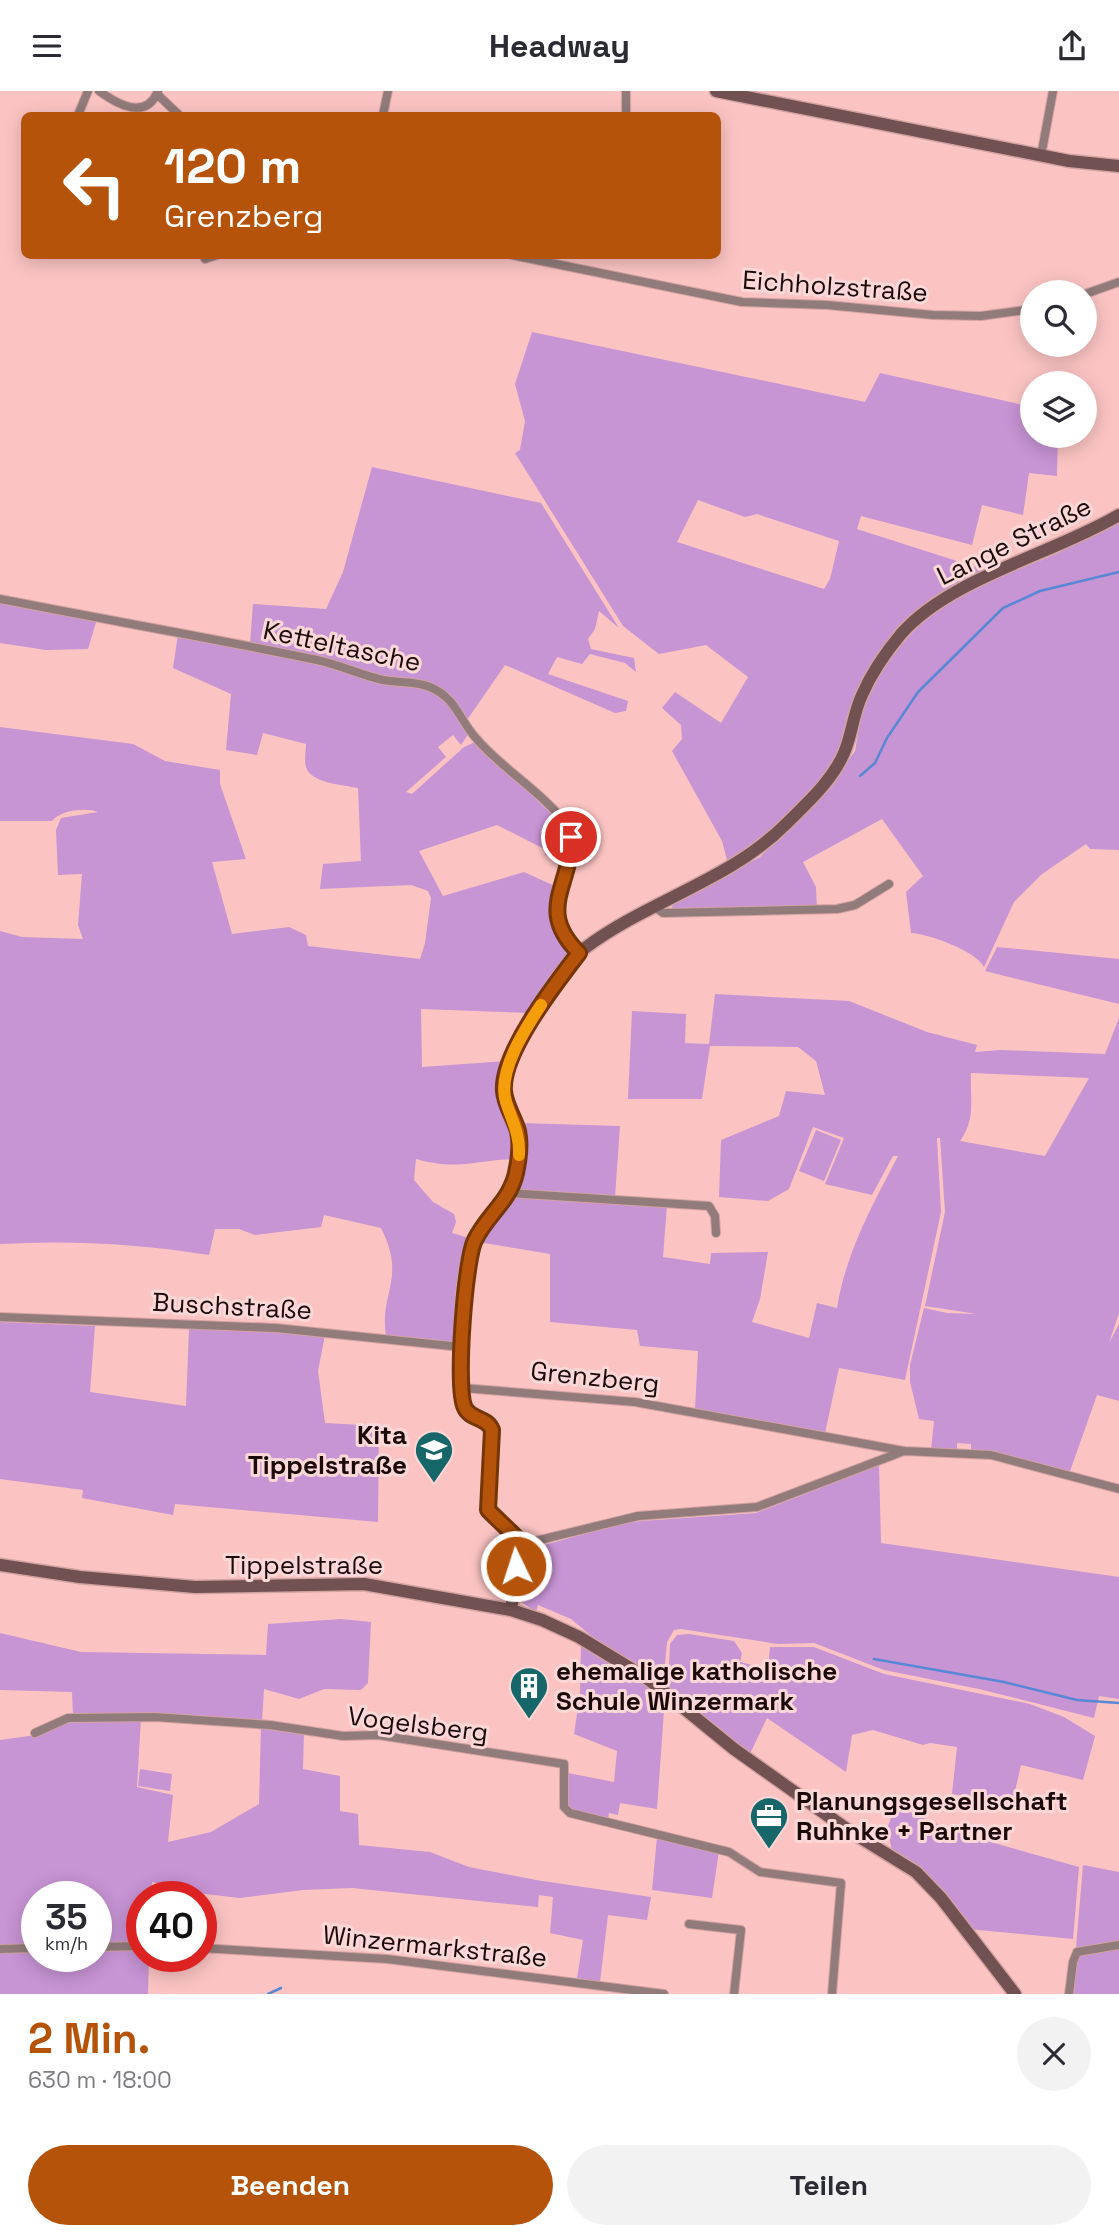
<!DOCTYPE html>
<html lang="de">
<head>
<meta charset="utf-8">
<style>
  :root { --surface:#fff; --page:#f2f2f3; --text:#2b2b33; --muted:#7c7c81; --accent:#b45309 }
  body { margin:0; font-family:"Space Grotesk",sans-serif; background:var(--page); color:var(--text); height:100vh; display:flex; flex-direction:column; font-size:26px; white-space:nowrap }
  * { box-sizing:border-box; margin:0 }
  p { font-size:23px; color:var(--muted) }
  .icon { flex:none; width:38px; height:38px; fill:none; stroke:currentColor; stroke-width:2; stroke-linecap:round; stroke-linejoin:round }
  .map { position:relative; height:1903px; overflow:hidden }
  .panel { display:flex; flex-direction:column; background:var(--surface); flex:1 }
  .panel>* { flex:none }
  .top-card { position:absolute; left:21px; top:21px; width:700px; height:147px; border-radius:10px; box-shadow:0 4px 18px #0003; background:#b45309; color:#fff; overflow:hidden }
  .tools { position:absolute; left:1020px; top:189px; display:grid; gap:14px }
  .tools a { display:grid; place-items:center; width:77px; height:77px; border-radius:50%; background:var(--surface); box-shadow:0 4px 18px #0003; font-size:35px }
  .speed { position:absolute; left:21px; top:1790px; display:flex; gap:14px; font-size:35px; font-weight:700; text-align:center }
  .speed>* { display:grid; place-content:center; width:91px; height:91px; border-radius:50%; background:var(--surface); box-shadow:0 4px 18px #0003; line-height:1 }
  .speed small { font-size:18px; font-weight:400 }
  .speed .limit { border:10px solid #d22; background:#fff; color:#111 }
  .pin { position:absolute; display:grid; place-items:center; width:60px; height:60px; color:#fff; margin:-30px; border:4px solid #fff; border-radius:50%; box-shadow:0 2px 7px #0007 }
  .me { position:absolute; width:77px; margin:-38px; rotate:356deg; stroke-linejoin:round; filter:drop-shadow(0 0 5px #0008) }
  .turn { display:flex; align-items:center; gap:24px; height:147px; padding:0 28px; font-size:32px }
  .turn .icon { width:91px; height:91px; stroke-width:2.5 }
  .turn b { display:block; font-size:49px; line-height:60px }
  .round { display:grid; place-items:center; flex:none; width:74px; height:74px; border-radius:37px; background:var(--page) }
  .overview { display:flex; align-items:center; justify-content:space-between; height:119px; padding:0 28px }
  h1 { font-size:42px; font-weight:800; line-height:52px; color:var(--accent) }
  .primary-button { display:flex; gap:14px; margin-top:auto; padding:14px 28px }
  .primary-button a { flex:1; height:80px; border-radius:42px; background:var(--accent); color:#fff; font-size:28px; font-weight:800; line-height:80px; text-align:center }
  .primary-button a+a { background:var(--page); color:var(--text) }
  header { display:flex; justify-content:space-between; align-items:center; height:91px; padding:0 28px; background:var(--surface); font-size:32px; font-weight:800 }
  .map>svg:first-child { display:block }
  .green { fill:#c794d4; fill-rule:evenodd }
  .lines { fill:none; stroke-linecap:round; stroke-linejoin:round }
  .stream { stroke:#5888d5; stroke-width:2.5 }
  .street-casing { stroke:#d3a3a2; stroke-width:10 }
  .secondary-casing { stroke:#d3a3a2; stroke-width:15 }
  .street { stroke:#927b7b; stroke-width:8 }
  .secondary { stroke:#715151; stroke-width:12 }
  .route-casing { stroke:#753606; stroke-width:18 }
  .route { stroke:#b45309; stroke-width:12 }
  .slow { stroke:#f59e0b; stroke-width:12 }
  .labels { text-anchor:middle; stroke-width:6; stroke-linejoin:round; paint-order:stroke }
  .street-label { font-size:26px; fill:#1c0a0b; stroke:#f9d8d7 }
  .poi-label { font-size:26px; font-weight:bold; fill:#1c0a0b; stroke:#f9d8d7; text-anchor:start }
</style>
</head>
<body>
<header><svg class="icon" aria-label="menu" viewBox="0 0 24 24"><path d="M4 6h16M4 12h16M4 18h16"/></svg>Headway<svg class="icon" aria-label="share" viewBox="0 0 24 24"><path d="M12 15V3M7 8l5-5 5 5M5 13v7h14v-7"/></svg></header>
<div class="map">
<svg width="1119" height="1903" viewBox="0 0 1119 1903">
  <rect width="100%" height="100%" fill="#fbc4c3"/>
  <!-- green -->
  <path class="green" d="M532 241 865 311 880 282 1032 316V345H1058L1057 385 1029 382 1023 424 982 414 972 454 861 425 857 438 988 480C947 499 909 520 884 559 864 590 859 631 840 662 812 710 771 741 728 773L722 750 672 660 682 648 681 634 662 617 675 601 721 632 748 586 706 554 659 563 623 535 515 362 520 359 525 330 515 293ZM698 409 745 426 757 423 839 450 830 488 824 498 677 451Z
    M372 376 541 412 619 537 599 520 595 538 588 548 591 558 634 567 636 581 625 572 590 563 582 573 557 566 548 583 628 610 626 620 615 622 505 574 467 629 430 594 385 588 250 553 253 513 326 518 343 481Z
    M1119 430V759L1090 758 1086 753 1042 783 1014 811 984 876C976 860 929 843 911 842L906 801 923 785 882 728 803 771 816 796 817 818 671 820 673 813 760 766 826 700 855 660 864 608 887 569 931 522 981 494 1056 463Z
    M0 510 97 528 88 558 46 559 0 552Z
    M178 543 421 595 452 612 469 642 461 654 453 644 438 656 446 666 406 701 412 703 464 656 475 651 556 727C565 742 570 754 564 771L545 764 546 759 497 734 419 760 443 805 524 781 557 796 554 835 571 866 531 922 421 918 422 976 507 970 514 1068C473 1069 459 1080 416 1068L414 1089 433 1111 454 1123 456 1131 452 1142 469 1147 455 1253 386 1245C379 1200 407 1189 381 1137L324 1124 321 1136 255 1144 239 1138H215L209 1164C141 1153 70 1149 0 1153V840L22 846 83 848 78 834 82 783 58 784 56 739 61 727 98 721C86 716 60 719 52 730H0V636L133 653 165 670 220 679V693L246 768 212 771 232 843 289 836 306 844 308 855 420 868 425 852 431 807 428 800 411 794 320 798 323 773 361 770 358 697C344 694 310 692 306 676 304 669 306 659 306 653L263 642 257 664 226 659 231 603 173 577Z
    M997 856 1119 868V913L985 880Z
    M715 903 849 910 927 941 977 954 975 961 1000 959 1105 963 1119 927V1222L1109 1252 1119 1233V1310L1097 1304 1069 1383 971 1360V1353L957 1352V1360L931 1359 934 1330 919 1328 910 1291V1274L924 1217 947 1222 977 1223 925 1215 945 1121 940 1047H937L941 1121 905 1289 839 1277 825 1342 695 1318 698 1260 640 1255 637 1239 550 1231V1163L478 1151 513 1105 667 1114 663 1166 710 1173 711 1162 768 1161 760 1208 752 1231 809 1247 817 1212 837 1217C846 1161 872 1115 898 1065H893L872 1104 825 1093 844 1047 813 1036 789 1098 768 1110 719 1106 721 1049 779 1025 786 1000 825 1004 816 970 798 956 710 955 702 1008H628L632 920 686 923 685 952 709 953ZM971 982 1089 987 1045 1065 960 1050C976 1028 970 1009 971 982Z
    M520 1032 620 1035 615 1106 516 1099Z
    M816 1039 841 1049 824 1090 799 1080Z
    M0 1231 95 1235 90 1301 186 1315 189 1237 325 1244 318 1280 325 1332 379 1335 378 1431 175 1413 173 1424 82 1407 83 1399 0 1388Z
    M879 1374 881 1452 1119 1486V1608L1099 1605 1094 1627 979 1598 884 1579 814 1552 778 1553 681 1538 674 1539 667 1551 663 1594 607 1558 571 1528 538 1514 536 1521 520 1510 526 1459 628 1431 756 1422Z
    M341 1528 371 1531 368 1592 361 1599 324 1598 299 1608 264 1598 262 1630 73 1624 72 1601 0 1599V1542L81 1561 266 1564 268 1533Z
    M689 1543 734 1550 742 1562 740 1571 768 1578 770 1556H814L884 1583 1030 1613 1064 1626 1095 1645 1083 1689 1021 1674 1012 1713 952 1703 957 1656 930 1652 923 1654 873 1639 852 1644 846 1681 767 1627 749 1665 668 1598 670 1553 677 1544Z
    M581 1553 665 1606 657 1718 620 1712 618 1724 609 1722 608 1729 574 1721 568 1716V1682L614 1691 617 1660 574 1643 580 1603Z
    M141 1627 137 1696 173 1704 168 1751 211 1741 259 1713 261 1635 304 1640 303 1678 340 1685V1720L358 1723 359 1754 430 1761 469 1776 536 1789 651 1806 647 1829 608 1824 600 1891 577 1887 583 1849 550 1842 553 1806 539 1804 538 1816 352 1797 303 1799 240 1807 205 1803 152 1791V1806H142V1853L96 1852V1806H37V1854L0 1855V1649L36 1644 76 1629Z
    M140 1678 172 1683 170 1700 138 1695Z
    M895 1715 959 1742 1079 1776 1073 1848 968 1838 893 1763 887 1738Z
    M657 1746 719 1760 712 1807 652 1799Z
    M1083 1774 1119 1781V1852L1076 1857Z
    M1119 1857V1903H1070L1079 1864Z
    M96 1859H142V1866H149L148 1903H0V1861L37 1860V1866H96Z"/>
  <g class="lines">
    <!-- stream -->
    <path class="stream" d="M860 685 875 672 887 647 918 601 1003 517 1040 500 1119 481
      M874 1568 1004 1591 1077 1609 1119 1612
      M268 1903 281 1897"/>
    <!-- street casing -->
    <g class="street-casing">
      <path id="street" d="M99 0C117 13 146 30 158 0
        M158 4 179 24
        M78 24 88 0
        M383 24 388 0
        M626 24V0
        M1041 65 1053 0
        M512 164 742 211 827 214 933 224 981 225 1032 218
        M205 168 217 164
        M1085 203 1119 191
        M0 508C106 529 212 547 317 569 340 574 361 584 383 589 398 592 416 590 430 596 456 607 459 628 475 646 499 675 532 694 557 722 600 770 522 804 579 862
        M655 816 663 822 837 818 855 814 889 793
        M509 1102 709 1115 715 1125 716 1142
        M0 1226 276 1237 461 1256
        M463 1297 635 1311 904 1360
        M519 1454 638 1425 757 1416 904 1360 991 1364 1119 1398
        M35 1642 68 1627 155 1626 270 1634 343 1645 378 1644 564 1673V1716L570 1722 729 1761 760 1781 841 1792 832 1903
        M689 1833 741 1839 734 1903
        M96 1856 142 1855
        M201 1857 387 1868 664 1903
        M0 1858 37 1857
        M1069 1903 1073 1871 1077 1861 1119 1854"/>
    </g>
    <!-- secondary casing -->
    <g class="secondary-casing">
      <path id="secondary" d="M716 0 1069 70 1119 75
        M0 1474 80 1486 195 1496 364 1493 511 1519 542 1529 579 1546 648 1588 734 1658 848 1739 916 1781 941 1807 1015 1903
        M511 1519C513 1502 524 1453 513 1441 505 1432 493 1431 488 1419L493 1344 489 1332 472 1324 464 1315C459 1277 458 1186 473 1152 483 1129 506 1115 513 1091 518 1077 521 1059 519 1043 515 1023 499 1007 506 985 516 951 556 878 585 857 649 809 729 790 786 733 807 712 832 690 844 662 852 644 853 623 862 604 871 583 886 561 901 543 950 487 1053 463 1119 424"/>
    </g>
    <!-- street -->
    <use href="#street" class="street"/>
    <!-- secondary -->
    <use href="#secondary" class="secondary"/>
  </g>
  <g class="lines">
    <!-- route casing -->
    <g class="route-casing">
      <path id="route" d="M516 1475 518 1448 488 1419 492 1339C487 1326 471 1329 465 1317 455 1299 465 1168 475 1149 487 1124 510 1110 516 1082 519 1068 521 1053 518 1040 514 1026 505 1014 504 1000 501 962 556 892 579 862 535 818 572 795 571 746"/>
    </g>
    <!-- route -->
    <use href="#route" class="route"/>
    <!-- slow -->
    <path class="slow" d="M519 1064C520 1043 512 1030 506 1011 497 981 525 938 541 914"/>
  </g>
  <!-- icons -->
  <defs>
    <g id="school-pin" transform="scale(2.0125)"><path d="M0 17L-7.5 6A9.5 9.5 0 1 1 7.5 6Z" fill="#176669" stroke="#f9d8d7"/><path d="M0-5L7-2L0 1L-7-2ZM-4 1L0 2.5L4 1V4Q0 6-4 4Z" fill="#fff"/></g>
    <g id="building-pin" transform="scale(2.0125)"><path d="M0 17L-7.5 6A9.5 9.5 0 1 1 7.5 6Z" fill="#176669" stroke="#f9d8d7"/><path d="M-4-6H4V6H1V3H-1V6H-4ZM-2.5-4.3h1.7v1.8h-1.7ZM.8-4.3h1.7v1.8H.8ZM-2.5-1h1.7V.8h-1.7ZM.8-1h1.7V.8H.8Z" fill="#fff"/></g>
    <g id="office-pin" transform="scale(2.0125)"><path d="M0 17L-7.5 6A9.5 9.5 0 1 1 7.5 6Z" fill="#176669" stroke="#f9d8d7"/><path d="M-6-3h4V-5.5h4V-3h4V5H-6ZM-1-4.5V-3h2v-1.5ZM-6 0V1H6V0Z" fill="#fff"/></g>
  </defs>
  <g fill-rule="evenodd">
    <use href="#school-pin" x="434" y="1359"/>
    <use href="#building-pin" x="529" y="1595"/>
    <use href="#office-pin" x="769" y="1725"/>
  </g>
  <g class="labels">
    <!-- street labels -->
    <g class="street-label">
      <text transform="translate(835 195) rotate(4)" y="9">Eichholzstraße</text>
      <text transform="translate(1014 450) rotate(-26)" y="9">Lange Straße</text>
      <text transform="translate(342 555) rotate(12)" y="9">Ketteltasche</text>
      <text transform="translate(232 1215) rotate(3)" y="9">Buschstraße</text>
      <text transform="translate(595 1286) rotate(6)" y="9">Grenzberg</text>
      <text x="304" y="1483">Tippelstraße</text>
      <text transform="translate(418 1633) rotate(7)" y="9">Vogelsberg</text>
      <text transform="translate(435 1855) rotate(6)" y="9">Winzermarkstraße</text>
    </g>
    <!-- poi labels -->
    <g class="poi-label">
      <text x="407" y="1353" text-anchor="end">Kita<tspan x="407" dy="30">Tippelstraße</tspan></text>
      <text x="556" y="1589">ehemalige katholische<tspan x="556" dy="30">Schule Winzermark</tspan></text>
      <text x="796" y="1719">Planungsgesellschaft<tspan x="796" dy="30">Ruhnke + Partner</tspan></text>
    </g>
  </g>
</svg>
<div class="tools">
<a><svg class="icon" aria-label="search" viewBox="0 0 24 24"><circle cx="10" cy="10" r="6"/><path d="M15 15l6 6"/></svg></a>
<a><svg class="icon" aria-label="layers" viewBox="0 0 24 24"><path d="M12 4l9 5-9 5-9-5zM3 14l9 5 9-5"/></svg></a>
</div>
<div class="speed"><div>35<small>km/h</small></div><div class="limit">40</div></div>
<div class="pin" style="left:571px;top:746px;background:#d93025"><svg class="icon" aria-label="arrive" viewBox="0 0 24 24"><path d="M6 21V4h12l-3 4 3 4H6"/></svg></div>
<svg class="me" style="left:516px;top:1475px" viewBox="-20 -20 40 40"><circle r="17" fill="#b45309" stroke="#fff" stroke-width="3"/><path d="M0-11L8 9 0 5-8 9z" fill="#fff"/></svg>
<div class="top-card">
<div class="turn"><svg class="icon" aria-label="left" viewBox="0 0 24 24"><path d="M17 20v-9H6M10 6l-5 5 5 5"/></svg><div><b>120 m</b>Grenzberg</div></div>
</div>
</div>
<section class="panel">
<div class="overview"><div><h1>2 Min.</h1><p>630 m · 18:00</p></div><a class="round"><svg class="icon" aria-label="close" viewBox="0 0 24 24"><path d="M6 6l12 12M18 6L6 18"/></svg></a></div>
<div class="primary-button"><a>Beenden</a><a>Teilen</a></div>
</section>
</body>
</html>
